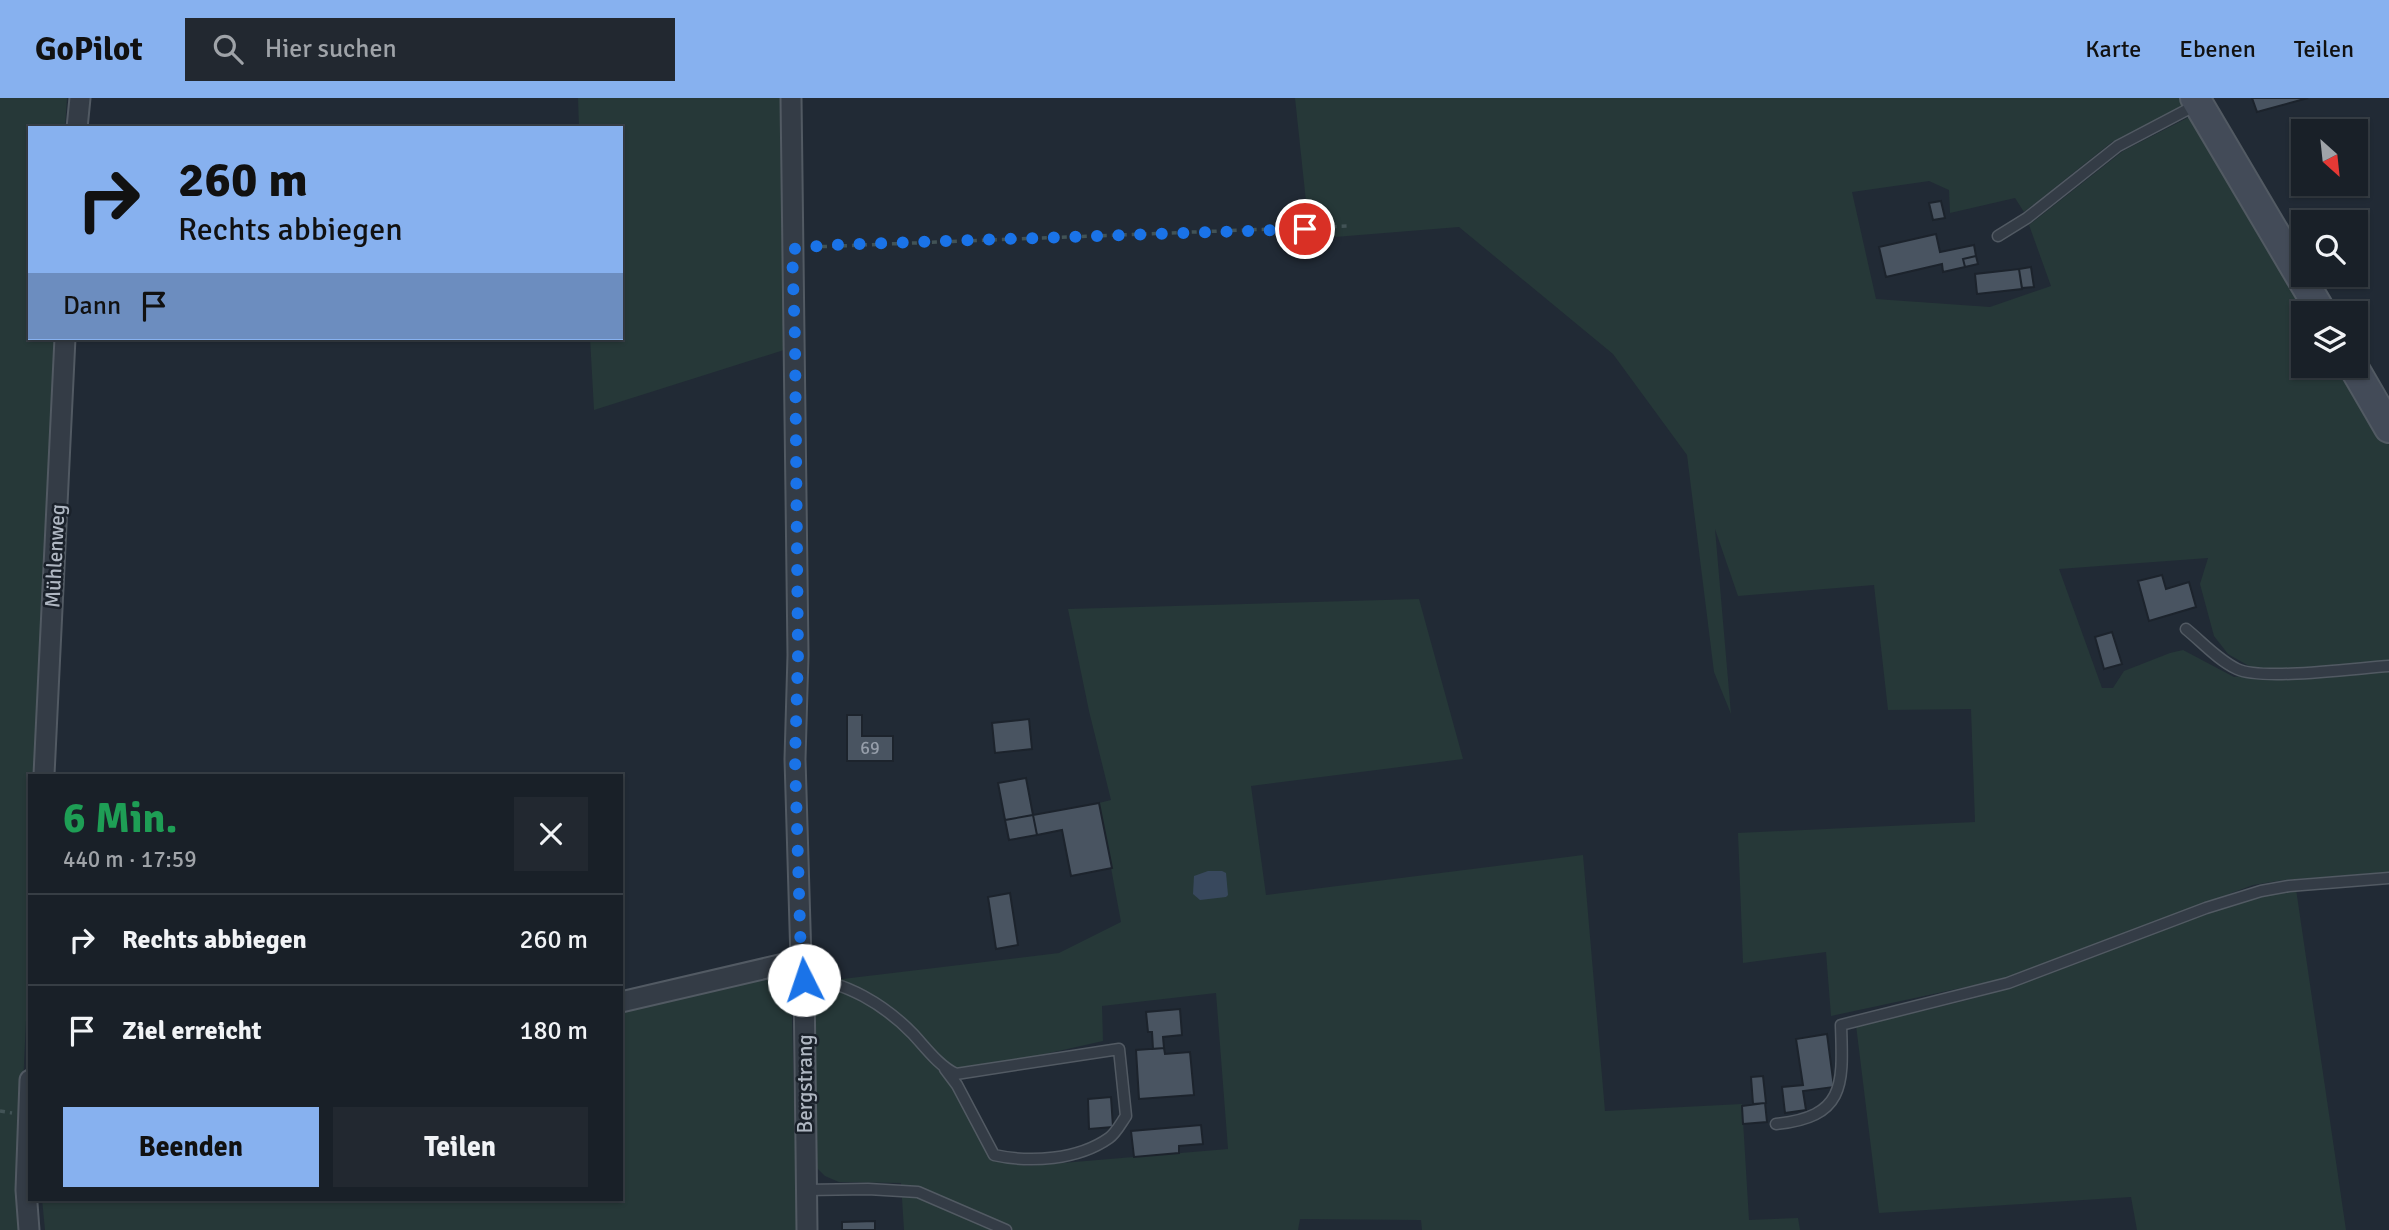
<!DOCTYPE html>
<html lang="de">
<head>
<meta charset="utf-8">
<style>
  :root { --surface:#192028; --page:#222830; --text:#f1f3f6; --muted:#9fa3a8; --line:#373e45; --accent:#87b1ef }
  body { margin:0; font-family:Signika,sans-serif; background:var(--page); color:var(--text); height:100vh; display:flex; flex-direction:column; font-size:26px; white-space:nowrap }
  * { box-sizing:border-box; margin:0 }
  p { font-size:23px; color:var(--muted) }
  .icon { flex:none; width:38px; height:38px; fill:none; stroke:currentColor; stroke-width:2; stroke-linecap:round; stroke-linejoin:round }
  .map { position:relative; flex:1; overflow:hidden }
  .side { position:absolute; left:28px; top:676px; width:595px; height:427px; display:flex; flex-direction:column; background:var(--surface); border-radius:0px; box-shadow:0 2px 5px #0004,0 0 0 2px var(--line) }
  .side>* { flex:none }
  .hud { position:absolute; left:28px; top:28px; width:595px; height:214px; border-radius:0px; box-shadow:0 2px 5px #0004,0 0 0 2px var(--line); background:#87b1ef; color:#111; overflow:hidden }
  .needle { width:46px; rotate:153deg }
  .tools { position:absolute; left:2291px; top:21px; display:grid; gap:14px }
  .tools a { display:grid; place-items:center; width:77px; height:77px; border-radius:0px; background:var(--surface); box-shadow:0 2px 5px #0004,0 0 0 2px var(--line); font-size:35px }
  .pin { position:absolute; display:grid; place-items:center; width:60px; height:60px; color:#fff; margin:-30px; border:4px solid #fff; border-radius:50%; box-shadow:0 2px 7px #0007 }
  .me { position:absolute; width:77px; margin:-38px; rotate:356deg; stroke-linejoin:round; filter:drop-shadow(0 0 5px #0008) }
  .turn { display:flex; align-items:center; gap:24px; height:147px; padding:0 35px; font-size:32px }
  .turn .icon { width:91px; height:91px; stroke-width:2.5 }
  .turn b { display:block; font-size:49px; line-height:60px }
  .then { display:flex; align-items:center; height:66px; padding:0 35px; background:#0003; gap:14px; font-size:26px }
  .round { display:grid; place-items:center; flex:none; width:74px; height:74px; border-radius:0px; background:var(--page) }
  .head { display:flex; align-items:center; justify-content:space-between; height:119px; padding:0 35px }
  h1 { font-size:42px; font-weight:800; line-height:52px; color:#1e9e55 }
  .button { display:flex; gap:14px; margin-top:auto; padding:14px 35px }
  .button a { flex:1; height:80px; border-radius:0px; background:var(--accent); color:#111; font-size:28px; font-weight:800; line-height:80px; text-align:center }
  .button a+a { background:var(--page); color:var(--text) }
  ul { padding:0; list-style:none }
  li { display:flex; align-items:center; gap:21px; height:91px; padding:0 35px; border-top:2px solid var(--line) }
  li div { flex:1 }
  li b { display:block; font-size:26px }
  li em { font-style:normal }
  header { display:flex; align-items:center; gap:42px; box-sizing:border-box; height:98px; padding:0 35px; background:var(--accent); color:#111 }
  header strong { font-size:33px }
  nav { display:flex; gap:38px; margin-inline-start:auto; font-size:24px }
  .search { width:490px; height:63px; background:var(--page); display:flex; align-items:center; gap:18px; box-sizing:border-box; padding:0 24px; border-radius:0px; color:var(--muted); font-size:26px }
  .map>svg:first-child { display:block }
  .green { fill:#263838; fill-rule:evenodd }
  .water { fill:#38485d }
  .building { fill:#495461; stroke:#1c232c; stroke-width:2 }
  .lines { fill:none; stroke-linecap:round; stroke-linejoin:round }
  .lane-casing { stroke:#525a63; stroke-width:13 }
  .street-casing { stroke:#525a63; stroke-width:23 }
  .secondary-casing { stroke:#525a63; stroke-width:32 }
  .path { stroke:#425356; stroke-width:3.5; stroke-dasharray:5 5; stroke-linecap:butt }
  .lane { stroke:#343c46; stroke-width:10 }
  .street { stroke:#343c46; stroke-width:19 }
  .secondary { stroke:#434b58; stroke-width:28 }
  .route { stroke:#1a73e8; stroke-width:12; stroke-dasharray:0 21.6 }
  .labels { text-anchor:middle; stroke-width:5; stroke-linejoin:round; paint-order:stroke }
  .number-label { font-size:18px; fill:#969eaa }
  .street-label { font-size:21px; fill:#afb7c2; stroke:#1a212a }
</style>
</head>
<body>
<header>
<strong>GoPilot</strong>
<div class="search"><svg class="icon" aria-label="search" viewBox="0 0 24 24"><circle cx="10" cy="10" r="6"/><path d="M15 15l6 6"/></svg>Hier suchen</div>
<nav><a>Karte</a><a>Ebenen</a><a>Teilen</a></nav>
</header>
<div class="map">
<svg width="2389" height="1132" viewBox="0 0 2389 1132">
  <rect width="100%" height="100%" fill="#212a35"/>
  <!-- green -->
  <path class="green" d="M0 0H67L65 30H30V240H56L37 677H30V836L21 1031 20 1132H0Z
    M578 0H780L784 252 594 312 590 240H621V30H579Z
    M1295 0H2186L2189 5 2112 44 2024 114 2015 100 1950 115 1949 92 1929 83 1852 94 1876 201 1990 209 2051 188 2029 127 2123 53 2197 15 2313 215H2303V268H2343L2389 347V774L2284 782 2253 787 2003 881 1831 918 1826 854 1743 865 1738 735 1975 724 1971 611 1888 612 1874 487 1738 498 1715 431 1731 616 1714 574 1687 357 1613 256 1459 129 1310 141ZM2208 460 2200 486 2214 538 2228 556 2249 568 2246 577 2234 579 2183 552 2170 555 2124 573 2113 590H2102L2059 471Z
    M1419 501 1463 661 1251 688 1266 797 1583 757 1605 1013 1742 1006 1749 1122 1798 1120 1800 1132H1422L1421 1122 1300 1121 1298 1132H904L901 1085 839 1084 825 1078 816 1069 809 885 1059 855 1121 824 1099 705 1111 702 1089 613 1068 511ZM1216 895 1228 1051 1027 1068 994 1063 946 978 1103 943 1102 908Z
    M2296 791 2346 1132H2137L2131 1099 1879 1115 1856 927C1905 917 1954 907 2002 892 2101 861 2194 812 2296 791Z
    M791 875 797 1132H45L42 1101H621V915Z"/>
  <!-- water -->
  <path class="water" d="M1208 773H1222L1226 775 1228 797 1226 799 1200 802 1193 796 1194 778Z"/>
  <!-- building -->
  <path class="building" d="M2252 0H2308L2257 14Z
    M1941 103 1945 120 1933 122 1929 105Z
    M1936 136 1940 154 1974 147 1976 158 1963 161 1965 169 1943 174 1942 166 1886 179 1879 149Z
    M1976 158 1978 166 1965 169 1963 161Z
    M2031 169 2034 189 2022 190 2019 171Z
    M2019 171 2022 191 1977 196 1975 176Z
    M2162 477 2166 491 2189 484 2196 509 2149 523 2138 483Z
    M2112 534 2122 566 2104 571 2095 539Z
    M847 617H862V638H893V663H847Z
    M1029 621 1032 651 995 655 992 625Z
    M1026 680 1033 717 1005 722 998 685Z
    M1099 705 1112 770 1071 778 1062 732 1037 737 1033 717Z
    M1033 717 1037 737 1009 742 1005 722Z
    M1010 795 1018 847 996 851 988 799Z
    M1180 911 1182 937 1163 939 1164 950 1153 951 1152 934H1148L1146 914Z
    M1827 936 1834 989 1803 993 1806 1012 1785 1015 1782 989 1803 987 1796 941Z
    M1164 950 1165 956 1190 954 1194 997 1139 1001 1136 952Z
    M1763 978 1766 1005 1753 1006 1751 979Z
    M1111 999 1113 1029 1089 1031 1088 1001Z
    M1765 1005 1767 1024 1743 1026 1742 1008Z
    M1201 1027 1203 1046 1179 1048V1055L1134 1059 1131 1033Z
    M875 1123V1132H842V1124Z"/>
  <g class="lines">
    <!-- lane casing -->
    <g class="lane-casing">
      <path id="lane" d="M1998 138 2027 120 2118 48 2198 6
        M2186 531C2202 544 2218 562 2237 571 2262 583 2357 570 2389 568
        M804 882C843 880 887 909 913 936 926 950 939 968 956 976L1119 951 1126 1018C1121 1025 1116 1035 1109 1040 1078 1062 1030 1065 994 1057L957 987 945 971
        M1776 1026C1846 1019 1843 986 1841 927L2008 885 2206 810 2261 793 2289 788 2389 780
        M806 1092 868 1091 918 1094 1006 1132"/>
    </g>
    <!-- street casing -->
    <g class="street-casing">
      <path id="street" d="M791 0 798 557 795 661 801 862 804 882 807 1132
        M77 30 80 0
        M44 677 65 240
        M621 904 801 862
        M29 1132 26 1092 30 982"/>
    </g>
    <!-- secondary casing -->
    <g class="secondary-casing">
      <path id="secondary" d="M2195 0 2322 215
        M2353 268 2389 330"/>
    </g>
    <!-- path -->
    <path class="path" d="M812 149 1348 128
      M2356 227 2369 249
      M0 1013 12 1015"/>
    <!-- lane -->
    <use href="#lane" class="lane"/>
    <!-- street -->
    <use href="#street" class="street"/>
    <!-- secondary -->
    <use href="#secondary" class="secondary"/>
  </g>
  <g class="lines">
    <!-- route -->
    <path class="route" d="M804 882 801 862 795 661 798 557 795 241 792 151 828 147 1305 131"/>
  </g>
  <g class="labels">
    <!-- number labels -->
    <g class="number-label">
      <text x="870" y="656">69</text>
    </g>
    <!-- street labels -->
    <g class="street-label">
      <text transform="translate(55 458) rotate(-87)" y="7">Mühlenweg</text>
      <text transform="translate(805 986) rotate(-90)" y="7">Bergstrang</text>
    </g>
  </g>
</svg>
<div class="tools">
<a><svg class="needle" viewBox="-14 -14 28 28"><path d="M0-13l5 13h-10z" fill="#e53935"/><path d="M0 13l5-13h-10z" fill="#9fa3a8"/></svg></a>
<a><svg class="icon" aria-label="search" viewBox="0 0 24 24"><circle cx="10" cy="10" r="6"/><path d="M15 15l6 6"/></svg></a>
<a><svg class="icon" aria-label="layers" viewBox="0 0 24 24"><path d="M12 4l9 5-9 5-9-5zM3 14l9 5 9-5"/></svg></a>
</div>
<div class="pin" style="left:1305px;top:131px;background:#d93025"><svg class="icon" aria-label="arrive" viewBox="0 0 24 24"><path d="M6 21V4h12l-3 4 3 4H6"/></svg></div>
<svg class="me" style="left:804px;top:882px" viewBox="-20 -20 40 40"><circle r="19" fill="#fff"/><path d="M0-13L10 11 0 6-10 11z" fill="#1a73e8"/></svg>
<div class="hud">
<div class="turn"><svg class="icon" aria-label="right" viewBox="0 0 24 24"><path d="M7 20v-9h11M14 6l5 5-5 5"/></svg><div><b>260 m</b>Rechts abbiegen</div></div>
<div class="then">Dann<svg class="icon" aria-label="arrive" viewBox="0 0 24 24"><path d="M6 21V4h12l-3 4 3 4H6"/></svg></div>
</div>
<section class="side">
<div class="head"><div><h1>6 Min.</h1><p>440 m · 17:59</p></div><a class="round"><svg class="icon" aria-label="close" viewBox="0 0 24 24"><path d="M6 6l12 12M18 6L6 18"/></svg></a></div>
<ul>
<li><svg class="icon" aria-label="right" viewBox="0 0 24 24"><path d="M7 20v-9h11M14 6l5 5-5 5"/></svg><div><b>Rechts abbiegen</b></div><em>260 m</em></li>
<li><svg class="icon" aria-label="arrive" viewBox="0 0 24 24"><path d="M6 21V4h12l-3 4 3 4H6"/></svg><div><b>Ziel erreicht</b></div><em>180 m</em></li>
</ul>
<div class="button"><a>Beenden</a><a>Teilen</a></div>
</section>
</div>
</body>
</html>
